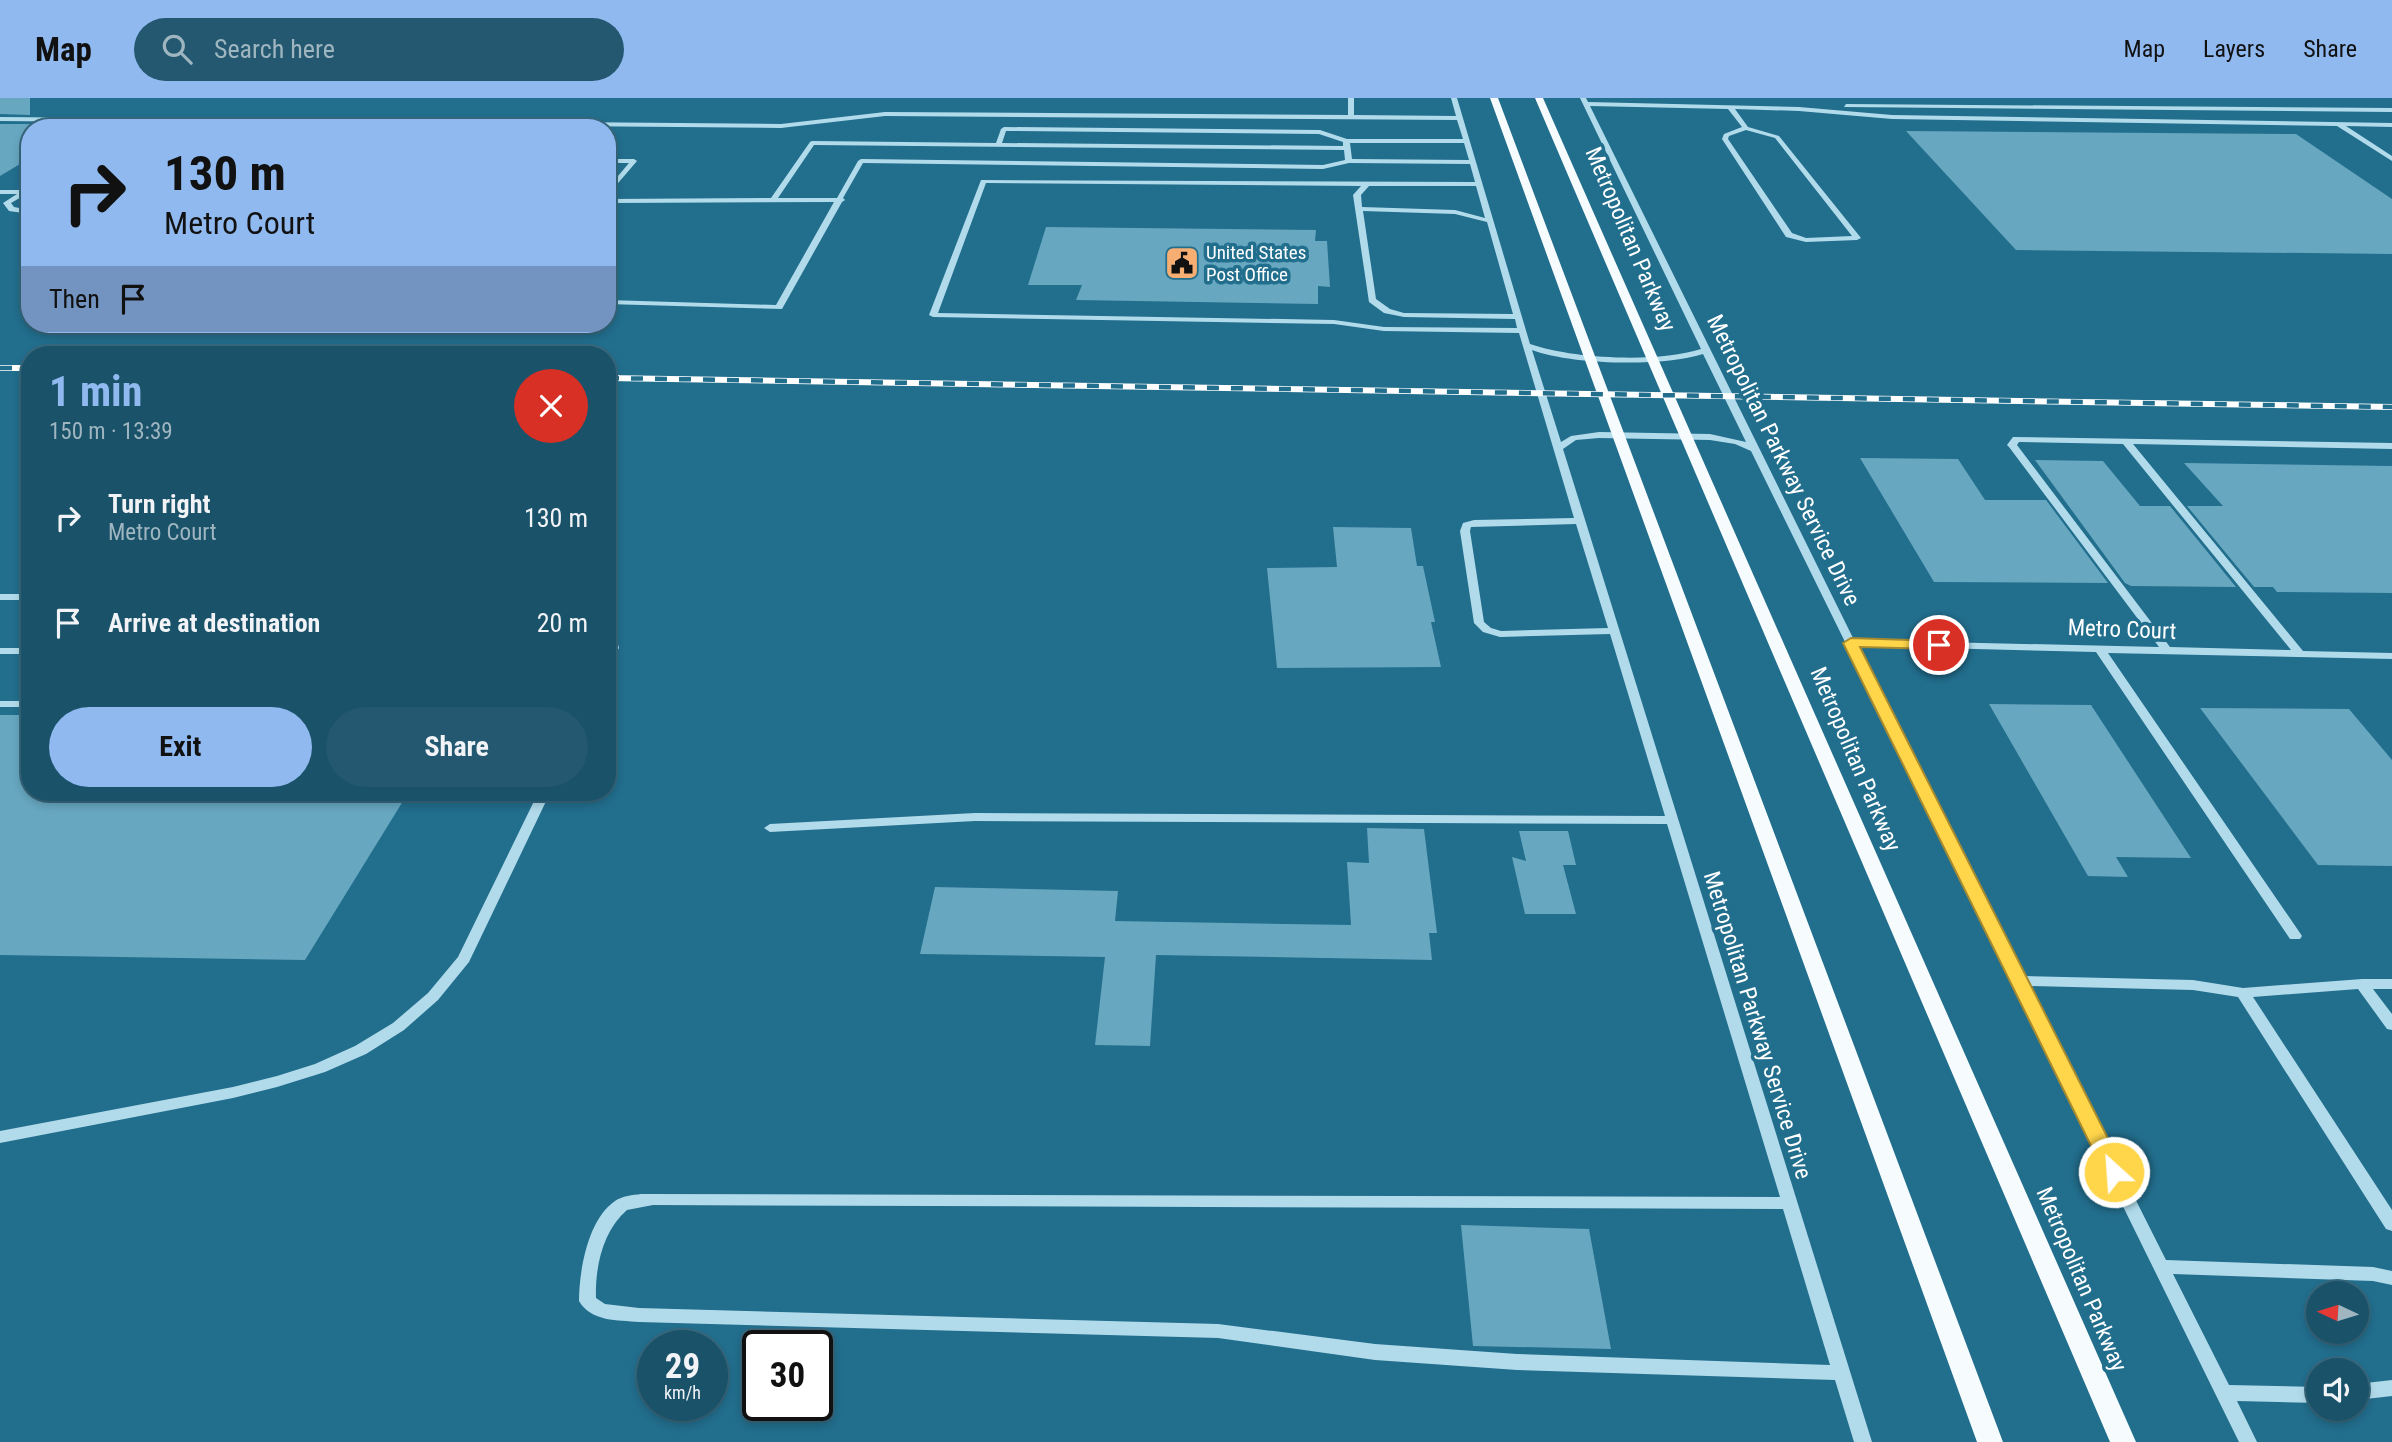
<!DOCTYPE html>
<html lang="en">
<head>
<meta charset="utf-8">
<style>
  :root { --surface:#1a526a; --page:#235870; --text:#f1f3f6; --muted:#9fb6c1; --line:#38697e; --accent:#90b9f0 }
  body { margin:0; font-family:"Roboto Condensed",sans-serif; background:var(--page); color:var(--text); height:100vh; display:flex; flex-direction:column; font-size:26px; white-space:nowrap }
  * { box-sizing:border-box; margin:0 }
  p { font-size:23px; color:var(--muted) }
  .icon { flex:none; width:38px; height:38px; fill:none; stroke:currentColor; stroke-width:2; stroke-linecap:round; stroke-linejoin:round }
  .map { position:relative; flex:1; overflow:hidden }
  .sheet { position:absolute; left:21px; top:248px; width:595px; height:455px; display:flex; flex-direction:column; background:var(--surface); border-radius:28px; box-shadow:0 4px 10px #0003,0 0 0 2px var(--line) }
  .sheet>* { flex:none }
  .hud { position:absolute; left:21px; top:21px; width:595px; height:214px; border-radius:28px; box-shadow:0 4px 10px #0003,0 0 0 2px var(--line); background:#90b9f0; color:#111; overflow:hidden }
  .needle { width:46px; rotate:274deg }
  .controls { position:absolute; left:2306px; top:1183px; display:grid; gap:14px }
  .controls a { display:grid; place-items:center; width:63px; height:63px; border-radius:50%; background:var(--surface); box-shadow:0 4px 10px #0003,0 0 0 2px var(--line); font-size:35px }
  .speed { position:absolute; left:637px; top:1232px; display:flex; gap:14px; font-size:35px; font-weight:700; text-align:center }
  .speed>* { display:grid; place-content:center; width:91px; height:91px; border-radius:50%; background:var(--surface); box-shadow:0 4px 10px #0003,0 0 0 2px var(--line); line-height:1 }
  .speed small { font-size:18px; font-weight:400 }
  .speed .limit { border:4px solid #111; border-radius:10px; background:#fff; color:#111 }
  .pin { position:absolute; display:grid; place-items:center; width:60px; height:60px; color:#fff; margin:-30px; border:4px solid #fff; border-radius:50%; box-shadow:0 2px 7px #0007 }
  .me { position:absolute; width:77px; margin:-38px; rotate:334deg; stroke-linejoin:round; filter:drop-shadow(0 0 5px #0008) }
  .turn { display:flex; align-items:center; gap:24px; height:147px; padding:0 28px; font-size:32px }
  .turn .icon { width:91px; height:91px; stroke-width:2.5 }
  .turn b { display:block; font-size:49px; line-height:60px }
  .then { display:flex; align-items:center; height:66px; padding:0 28px; background:#0003; gap:14px; font-size:26px }
  .round { display:grid; place-items:center; flex:none; width:74px; height:74px; border-radius:37px; background:var(--page) }
  .head { display:flex; align-items:center; justify-content:space-between; height:119px; padding:0 28px }
  h1 { font-size:42px; font-weight:700; line-height:52px; color:var(--accent) }
  .button { display:flex; gap:14px; margin-top:auto; padding:14px 28px }
  .button a { flex:1; height:80px; border-radius:42px; background:var(--accent); color:#111; font-size:28px; font-weight:700; line-height:80px; text-align:center }
  .button a+a { background:var(--page); color:var(--text) }
  ul { padding:0; list-style:none }
  li { display:flex; align-items:center; gap:21px; height:105px; padding:0 28px }
  li div { flex:1 }
  li b { display:block; font-size:26px }
  li em { font-style:normal }
  header { display:flex; align-items:center; gap:42px; box-sizing:border-box; height:98px; padding:0 35px; background:var(--accent); color:#111 }
  header strong { font-size:33px }
  nav { display:flex; gap:38px; margin-inline-start:auto; font-size:24px }
  .search { width:490px; height:63px; background:var(--page); display:flex; align-items:center; gap:18px; box-sizing:border-box; padding:0 24px; border-radius:38px; color:var(--muted); font-size:26px }
  .map>svg:first-child { display:block }
  .building { fill:#67a7c0 }
  .lines { fill:none; stroke-linecap:round; stroke-linejoin:round }
  .minor { fill:#b1dbeb; fill-rule:evenodd }
  .major { fill:#f6fcfe; fill-rule:evenodd }
  .rail-casing { stroke:#fff; stroke-width:6 }
  .rail { stroke:#226e8d; stroke-width:4.5; stroke-dasharray:12; stroke-linecap:butt }
  .route { fill:#ffd54a; stroke:#a68a30; stroke-width:2 }
  .labels { text-anchor:middle; stroke-width:7; stroke-linejoin:round; paint-order:stroke }
  .far-poi-label { font-size:19px; fill:#fff; stroke:#226e8d; text-anchor:start }
  .street-label { font-size:23px; fill:#fff; stroke:#226e8d }
</style>
</head>
<body>
<header>
<strong>Map</strong>
<div class="search"><svg class="icon" aria-label="search" viewBox="0 0 24 24"><circle cx="10" cy="10" r="6"/><path d="M15 15l6 6"/></svg>Search here</div>
<nav><a>Map</a><a>Layers</a><a>Share</a></nav>
</header>
<div class="map">
<svg width="2392" height="1344" viewBox="0 0 2392 1344">
  <rect width="100%" height="100%" fill="#226e8d"/>
  <!-- building -->
  <path class="building" d="M0 0H30V17L0 16Z
    M0 26H30V60L0 78Z
    M1906 33 2296 36 2392 101V156L2016 152Z
    M1046 129 1316 132 1315 143H1327L1330 189 1318 188V206L1076 202 1082 187H1028Z
    M1860 360 1958 361 1985 402H2046L2108 485 1934 484Z
    M2035 362 2103 363 2140 408H2170L2236 489 2131 488 2125 485Z
    M2184 365 2392 368V495L2277 494 2273 489H2254L2187 408H2223Z
    M1333 429 1411 430 1417 468H1423L1435 524H1431L1441 569 1277 570 1267 470 1337 469Z
    M1989 606 2091 607 2191 760 2116 759 2128 779 2088 778Z
    M2200 610 2349 611 2392 662V768L2318 767Z
    M0 617H30V695H408L305 862 0 857Z
    M1367 730 1424 731 1437 835H1429L1432 862 1156 857 1150 948 1095 947 1105 859 920 856 935 789 1118 793 1115 823 1351 827 1347 764 1369 765Z
    M1519 733H1568L1576 767H1563L1576 816H1525L1512 759 1526 763Z
    M1461 1127 1589 1131 1611 1251 1473 1248Z"/>
  <g class="lines">
    <!-- minor -->
    <path class="minor" d="M1348 0H1354V17L1456 18 1451 0H1457L1530 246C1573 261 1658 265 1701 251L1580 0H1586L1588 4 1799 9 1892 17 2392 25V29L2346 28 2392 58V63L2337 28 1892 21 1799 13 1735 11 1748 29 1779 38 1861 140 1857 142 1806 144 1786 139 1722 41 1724 36 1742 29 1728 11 1590 8 1854 542 2159 549 2009 349 2007 347 2013 339 2392 345V351L2133 346 2303 553 2392 555V561L2108 555 2300 835 2302 838 2300 841H2290L2096 554 1858 548 2023 878 2193 882 2243 890 2362 881H2392V891H2373L2392 916V932L2387 931 2358 891 2253 899 2392 1112V1133L2386 1131 2238 899 2193 892 2028 888 2166 1162 2373 1169 2392 1173V1187L2373 1183 2173 1176 2229 1287 2319 1289V1305L2237 1303 2257 1344H2239L1751 353 1735 346 1710 342 1599 340 1576 342 1563 351 1872 1344H1854L1835 1282 1517 1272 1375 1262 1218 1240 639 1224C618 1222 591 1224 579 1203 579 1173 588 1121 615 1103 622 1098 633 1097 641 1096L1780 1099 1667 726 975 723 770 734 764 730 770 726 975 715 1665 718 1610 536 1500 539 1483 534 1474 525 1460 433 1463 425 1474 422 1574 420 1519 235 1384 233 1334 226 933 219 929 217 981 82 1475 84 1470 66 1349 65 1323 71 863 65 843 100 845 102 842 104 782 211 607 206V202L776 207 834 104 607 105V101L771 100 810 44 812 43 996 45 1001 31 1004 29 1320 32 1347 41H1463L1457 22 885 18 781 30 0 23V19L781 26 885 14 1348 17ZM1746 32 1775 40 1852 138 1806 140 1792 135 1728 41 1729 38ZM1006 33 1319 36 1343 44V48L1002 45ZM1350 45H1464L1469 62 1352 61ZM814 47 1344 52 1345 62 1323 67 861 61 858 63 837 100H778ZM986 85 1361 88 1353 97 1369 204 1384 215 1404 219 1515 221 1517 230 1384 229 1334 222 938 215ZM1369 88H1476L1485 120 1455 112 1362 109 1361 97ZM1363 113 1455 116 1487 124 1513 216 1404 215 1390 211 1376 201ZM1532 252C1572 267 1663 269 1703 256L1746 344 1710 336 1599 334 1571 338 1561 344ZM2019 344 2123 346 2291 552 2170 549 2017 347ZM1576 426 1608 530 1501 533 1491 530 1484 524 1470 433 1471 429ZM653 1107 1783 1111 1830 1267 1517 1256 1375 1246 1218 1226 639 1210 605 1206 596 1200C595 1168 603 1133 627 1112Z
      M1846 6 2392 10V14L1844 9Z
      M607 61H634L637 63 607 98V91L629 65H607Z
      M30 89V94L11 105 14 109 30 112V116L9 113 3 105 17 96H0V92H24Z
      M0 496H30V502H0Z
      M607 534 616 539 619 550 611 564 607 565Z
      M0 550H30V556H0Z
      M0 603H30V609H0Z
      M538 695H550L469 864 438 902 404 932 366 956 325 974 277 989 233 1000 0 1045V1033L233 989 277 978 315 966 355 948 393 925 428 895 458 859Z
      M2392 1282V1298L2357 1302V1286Z"/>
    <!-- major -->
    <path class="major" d="M1490 0H1498L2003 1344H1977Z
      M1535 0H1543L2136 1344H2110Z"/>
    <!-- rail casing -->
    <g class="rail-casing">
      <path id="rail" d="M0 270H30
        M607 280 2392 309"/>
    </g>
    <!-- rail -->
    <use href="#rail" class="rail"/>
  </g>
  <!-- route -->
  <path class="route" d="M1851 540 1939 543 1946 547 1939 551 1860 549 2125 1074 2121 1080 2114 1082 2107 1080 2104 1074 1843 545Z"/>
  <!-- icons -->
  <defs>
    <g id="civic-square" transform="scale(1.75)"><rect x="-9" y="-9" width="18" height="18" rx="4" fill="#f7ae73" stroke="#226e8d"/><path d="M-.6-6.5H3V-4.5H.6V-3L4-1V1h2V6H-6V1h2V-1L-.6-3ZM-1.2 2.5V6h2.4V2.5Z" fill="#111"/></g>
  </defs>
  <g fill-rule="evenodd">
    <use href="#civic-square" x="1182" y="165"/>
  </g>
  <g class="labels">
    <!-- far-poi labels -->
    <g class="far-poi-label">
      <text x="1206" y="161">United States<tspan x="1206" dy="22">Post Office</tspan></text>
    </g>
    <!-- street labels -->
    <g class="street-label">
      <text transform="translate(1631 141) rotate(67)" y="8">Metropolitan Parkway</text>
      <text transform="translate(1784 362) rotate(64)" y="8">Metropolitan Parkway Service Drive</text>
      <text transform="translate(2122 531) rotate(2)" y="8">Metro Court</text>
      <text transform="translate(1856 661) rotate(67)" y="8">Metropolitan Parkway</text>
      <text transform="translate(1758 927) rotate(73)" y="8">Metropolitan Parkway Service Drive</text>
      <text transform="translate(2082 1181) rotate(67)" y="8">Metropolitan Parkway</text>
    </g>
  </g>
</svg>
<div class="controls">
<a><svg class="needle" viewBox="-14 -14 28 28"><path d="M0-13l5 13h-10z" fill="#e53935"/><path d="M0 13l5-13h-10z" fill="#9fb6c1"/></svg></a>
<a><svg class="icon" aria-label="sound" viewBox="0 0 24 24"><path d="M4 9h4l5-4v14l-5-4H4zM17 9q2 3 0 6"/></svg></a>
</div>
<div class="speed"><div>29<small>km/h</small></div><div class="limit">30</div></div>
<div class="pin" style="left:1939px;top:547px;background:#d93025"><svg class="icon" aria-label="arrive" viewBox="0 0 24 24"><path d="M6 21V4h12l-3 4 3 4H6"/></svg></div>
<svg class="me" style="left:2114px;top:1074px" viewBox="-20 -20 40 40"><circle r="17" fill="#ffd54a" stroke="#fff" stroke-width="3"/><path d="M0-11L8 9 0 5-8 9z" fill="#fff"/></svg>
<div class="hud">
<div class="turn"><svg class="icon" aria-label="right" viewBox="0 0 24 24"><path d="M7 20v-9h11M14 6l5 5-5 5"/></svg><div><b>130 m</b>Metro Court</div></div>
<div class="then">Then<svg class="icon" aria-label="arrive" viewBox="0 0 24 24"><path d="M6 21V4h12l-3 4 3 4H6"/></svg></div>
</div>
<section class="sheet">
<div class="head"><div><h1>1 min</h1><p>150 m · 13:39</p></div><a class="round" style="background:#d93025;color:#fff"><svg class="icon" aria-label="close" viewBox="0 0 24 24"><path d="M6 6l12 12M18 6L6 18"/></svg></a></div>
<ul>
<li><svg class="icon" aria-label="right" viewBox="0 0 24 24"><path d="M7 20v-9h11M14 6l5 5-5 5"/></svg><div><b>Turn right</b><p>Metro Court</p></div><em>130 m</em></li>
<li><svg class="icon" aria-label="arrive" viewBox="0 0 24 24"><path d="M6 21V4h12l-3 4 3 4H6"/></svg><div><b>Arrive at destination</b></div><em>20 m</em></li>
</ul>
<div class="button"><a>Exit</a><a>Share</a></div>
</section>
</div>
</body>
</html>
